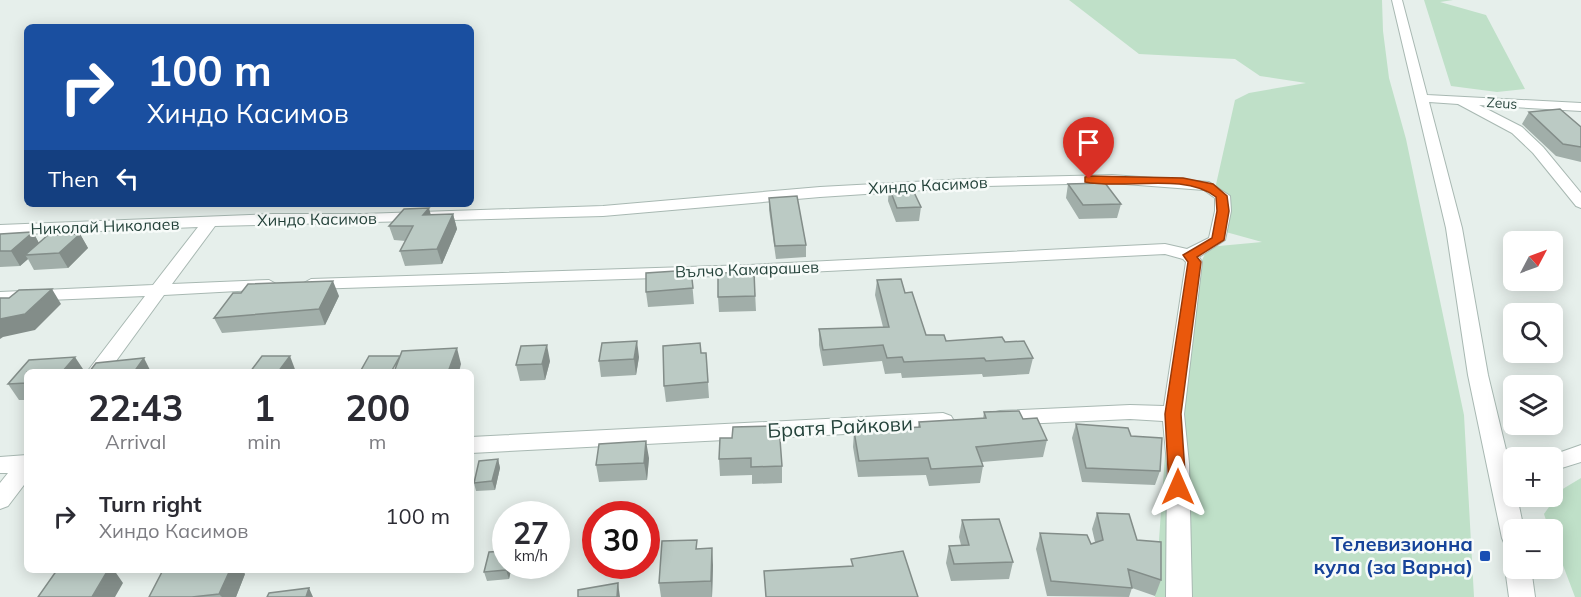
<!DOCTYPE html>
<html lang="en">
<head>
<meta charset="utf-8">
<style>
  :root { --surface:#fff; --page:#f7f7f7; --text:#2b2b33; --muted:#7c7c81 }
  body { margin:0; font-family:Mulish,sans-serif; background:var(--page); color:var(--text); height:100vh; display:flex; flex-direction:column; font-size:22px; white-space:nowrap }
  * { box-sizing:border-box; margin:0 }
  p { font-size:20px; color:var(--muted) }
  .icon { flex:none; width:33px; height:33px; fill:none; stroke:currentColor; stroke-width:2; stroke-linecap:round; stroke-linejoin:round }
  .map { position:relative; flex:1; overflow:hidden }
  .drawer { position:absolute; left:24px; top:369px; width:450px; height:204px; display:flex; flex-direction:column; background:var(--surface); border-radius:9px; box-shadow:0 3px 15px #0003 }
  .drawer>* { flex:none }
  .banner { position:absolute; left:24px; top:24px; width:450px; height:183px; border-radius:9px; box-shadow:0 3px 15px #0003; background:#1a4fa0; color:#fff; overflow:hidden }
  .needle { width:39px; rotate:49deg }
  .fabs { position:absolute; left:1503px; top:231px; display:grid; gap:12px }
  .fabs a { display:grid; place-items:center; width:60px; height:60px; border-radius:9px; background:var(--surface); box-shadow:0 3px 15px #0003; font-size:30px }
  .speed { position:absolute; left:492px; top:501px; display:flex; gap:12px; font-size:30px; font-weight:700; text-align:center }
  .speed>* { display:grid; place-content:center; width:78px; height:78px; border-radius:50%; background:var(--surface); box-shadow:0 3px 15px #0003; line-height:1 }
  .speed small { font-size:15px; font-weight:400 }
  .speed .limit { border:9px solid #d22; background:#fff; color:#111 }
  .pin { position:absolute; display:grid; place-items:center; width:51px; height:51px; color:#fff; margin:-62px -26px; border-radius:50% 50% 50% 0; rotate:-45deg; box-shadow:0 0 6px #0007 }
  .pin .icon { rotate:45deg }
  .me { position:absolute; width:66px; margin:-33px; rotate:0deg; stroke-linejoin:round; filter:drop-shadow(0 0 4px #0008) }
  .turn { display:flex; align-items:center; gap:21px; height:126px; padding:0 24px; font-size:27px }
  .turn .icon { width:78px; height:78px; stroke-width:2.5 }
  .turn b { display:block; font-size:42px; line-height:51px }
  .then { display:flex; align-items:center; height:57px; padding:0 24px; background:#0003; gap:12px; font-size:22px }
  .eta { display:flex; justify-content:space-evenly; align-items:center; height:102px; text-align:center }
  .eta b { font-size:36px; font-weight:700; line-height:42px }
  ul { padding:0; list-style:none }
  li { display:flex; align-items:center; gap:18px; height:90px; padding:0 24px }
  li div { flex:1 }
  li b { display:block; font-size:22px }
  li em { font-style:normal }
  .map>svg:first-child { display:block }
  .green { fill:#bfe0c8 }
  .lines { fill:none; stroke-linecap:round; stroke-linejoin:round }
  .minor-casing { stroke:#a8b8b2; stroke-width:2 }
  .minor { fill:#fff; fill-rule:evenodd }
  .wall { fill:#a1aea9 }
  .shaded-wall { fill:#838d89 }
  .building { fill:#bbcac4; stroke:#838d89; stroke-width:1.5 }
  .route { fill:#ea580c; stroke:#983908; stroke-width:1.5 }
  .transit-dot { fill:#1a4fb4; stroke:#f7fbf9; stroke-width:2 }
  .labels { text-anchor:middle; stroke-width:5; stroke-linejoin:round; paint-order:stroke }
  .far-street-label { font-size:14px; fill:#24423a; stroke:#f7fbf9 }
  .street-label { font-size:16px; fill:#24423a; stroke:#f7fbf9 }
  .near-street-label { font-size:20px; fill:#24423a; stroke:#f7fbf9 }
  .near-transit-label { font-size:20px; font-weight:bold; fill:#164399; stroke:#f7fbf9; text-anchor:end }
</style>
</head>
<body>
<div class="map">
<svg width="1581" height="597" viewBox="0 0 1581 597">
  <rect width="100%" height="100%" fill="#e6efeb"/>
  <!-- green -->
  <path class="green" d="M1069 0H1382L1383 31 1389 78 1406 139 1464 415 1474 597H1155L1169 398 1190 287 1208 247 1262 242 1215 229V189L1235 100 1249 93 1306 83 1260 76 1235 59 1139 54Z
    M1424 0H1453L1440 2 1486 15 1525 89 1497 92 1451 86Z
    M1581 478V597H1575L1553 539 1552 530 1549 529 1544 514 1561 490Z"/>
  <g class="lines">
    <!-- minor casing -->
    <g class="minor-casing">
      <path id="minor" d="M1392 0H1402L1427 95 1581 103V111L1479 105 1522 127 1543 147 1581 193V208L1576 206 1533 153 1512 133 1458 104 1429 102 1462 228 1488 375 1514 483V496H1517L1524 530H1514V548L1505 545 1502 538 1468 375 1446 228Z
        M1112 175 1209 182 1230 196 1231 211 1225 240 1199 257 1202 262 1184 414 1189 464 1192 597H1166L1167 464 1163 421 1130 419 1000 425 992 423 989 418 992 413 1000 411 1130 405 1164 406 1186 262 1183 259 1165 254 749 275 311 289 302 284 311 279 749 265 1165 244 1187 249 1209 238 1215 211V198L1204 190 1112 183 986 186 820 197 603 216 215 226 172 284 269 280 278 285 275 289 164 295 108 372H87L145 296 0 302V292L153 285 198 227 0 235V225L273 214H362L603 206 820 187 986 178Z
        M943 413 951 416 954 421 951 426 943 429 471 453V437Z
        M1581 445V462L1552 471V458H1544Z
        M27 455V481L8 506 0 509V483L8 473H0V457Z
        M1514 559V568H1531L1535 597H1509L1505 568 1509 560Z"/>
    </g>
    <!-- minor -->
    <use href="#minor" class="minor"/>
  </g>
  <!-- wall -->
  <path class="wall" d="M1529 112 1581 127V162L1556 156 1522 124Z
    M1068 184 1121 204 1117 218 1079 219 1066 198Z
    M889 187 921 207 919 221 896 222 888 201Z
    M769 198 806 245V257L776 259 769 210Z
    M453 214 457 229 442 264 405 266 400 251 406 241 394 240 389 226 431 215Z
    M33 232 39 243 80 234 88 248 68 268 34 270 28 259 20 266 0 267V234Z
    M691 270 694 304 648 307 646 292Z
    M754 272 756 311 719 312 718 297Z
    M877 280 905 293 926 335 946 341 1005 342 1033 358 1029 374 983 377 982 374 902 378 901 373 885 374 882 361 823 366 819 345V329L883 327 875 295Z
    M339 296 325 325 222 333 214 318Z
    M701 353H706L709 398 666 402 664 386Z
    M639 357 636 375 601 377 599 361Z
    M550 361 545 380 520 381 516 365Z
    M27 372V400H19L8 384Z
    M984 412 1023 419 1047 440 1043 457 982 462 983 466 980 483 929 486 926 475 858 477 853 447 854 431 918 427 919 422 983 419Z
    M1076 424 1131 436 1160 471 1155 485 1082 482 1072 438Z
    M720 438 782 466V483L752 484V475L720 476 719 459Z
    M649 458 647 480 599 482 596 465Z
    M498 459 500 468 495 490 476 491 474 483Z
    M1097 513 1137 540 1161 580 1155 596 1132 588 1129 597 1047 596 1036 549 1040 533 1091 544 1095 542 1092 529Z
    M962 520 1013 562 1009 579 951 581 946 563 949 546 961 545 959 537Z
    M698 549 713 565 712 597H661L659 583Z
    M506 566H512L509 579 487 581 484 572Z
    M245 574 236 597H149Z"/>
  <!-- shaded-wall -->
  <path class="shaded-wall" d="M429 208 433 223 423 215Z
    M453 214 457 229 442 264 437 249Z
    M33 232 41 247 25 255 28 259 20 266 11 251Z
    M80 234 88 248 68 268 59 253Z
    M333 281 339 296 325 325 319 309Z
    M52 289 61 304 35 330 3 337 0 339V319Z
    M637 341 639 357 636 375 634 359Z
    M547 345 550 361 545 380 542 364Z
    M457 348 461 364 459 372H448Z
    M290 356 296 372H278Z
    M75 357 85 372H62Z
    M144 358 151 372H134Z
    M646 441 649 458 647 480 644 463Z
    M498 459 500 468 495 490 492 481Z
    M712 548 713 565 712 597 711 581Z
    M508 566H512L509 579 506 570Z
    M108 570H114L123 583 115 597H92Z
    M230 570H243L245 574 236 597H222L219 594Z
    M618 583 620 597H617Z
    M309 588 313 597H306Z"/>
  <!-- building -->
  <path class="building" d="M1560 109 1581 127V147L1563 144 1529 112Z
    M1105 183 1121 204 1083 205 1068 184Z
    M911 186 921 207 897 208 889 187Z
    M797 196 806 245 775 246 769 198Z
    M429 208 423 215 453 214 437 249 400 251 413 226H389L404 209Z
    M33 232 11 251H0V234Z
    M80 234 59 253 25 255 48 235Z
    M691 270 693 288 646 292V273Z
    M754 272 755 296 718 297V273Z
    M901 279 905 293 912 292 926 335H944L946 341 1002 337 1005 342 1024 341 1033 358 986 361 984 358 904 362 902 357 887 358 883 345 823 350 819 329 889 327 877 280Z
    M333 281 319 309 214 318 233 293H241L248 284Z
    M52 289 25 314 0 319V298H9L19 290Z
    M637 341 634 359 599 361 602 343Z
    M700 343 701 353H706L708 382 664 386 663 346Z
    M547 345 542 364 516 365 521 346Z
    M457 348 448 372H394L402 351Z
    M262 356H290L278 372H250Z
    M369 356H400L391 372H360Z
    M75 357 62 372H27V383L8 384 29 360Z
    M144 358 134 372H89L96 363Z
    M1019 411 1023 419 1037 418 1047 440 976 447 983 466 931 469 928 458 859 461 854 431 920 427 919 422 986 418 984 412Z
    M1076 424 1128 428 1131 436 1162 438 1160 471 1086 468Z
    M779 426 782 466 751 467V458L719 459 720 438H732L733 427Z
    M646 441 644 463 596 465 599 444Z
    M498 459 492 481 474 483 479 461Z
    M1097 513 1129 514 1137 540 1161 542V580L1128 569 1132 588 1051 581 1040 533 1087 535 1091 544 1103 540Z
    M999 519 1013 562 954 564 949 546 969 545 962 520Z
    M697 540 696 549 712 548 711 581 659 583 662 541Z
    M506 551V566H508L506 570 484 572 489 552Z
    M903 551 918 597H766L764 571 853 566 851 559Z
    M57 570H108L92 597H38Z
    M163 570H230L219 594 192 597H149Z
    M618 583 617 597H578V590Z
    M309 588 306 597H267L269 593Z"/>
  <!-- route -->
  <path class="route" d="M1089 176 1183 178 1213 184 1227 196 1229 211 1224 240 1197 257 1201 262 1181 414 1186 487 1184 492H1171L1169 487 1165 414 1188 262 1183 255 1212 238 1217 211 1216 197C1184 172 1124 190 1085 182V177Z"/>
  <!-- markers -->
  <rect class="transit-dot" x="1479" y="550" width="12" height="12" rx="3"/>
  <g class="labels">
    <!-- far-street labels -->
    <g class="far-street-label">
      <text transform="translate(1502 103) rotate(4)" y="5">Zeus</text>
    </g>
    <!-- street labels -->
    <g class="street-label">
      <text transform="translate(928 185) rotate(-3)" y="6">Хиндо Касимов</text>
      <text transform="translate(317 219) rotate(-1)" y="6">Хиндо Касимов</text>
      <text transform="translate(105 226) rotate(-2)" y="6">Николай Николаев</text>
      <text transform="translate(747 269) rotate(-2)" y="6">Вълчо Камарашев</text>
    </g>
    <!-- near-street labels -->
    <g class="near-street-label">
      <text transform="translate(840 427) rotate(-3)" y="7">Братя Райкови</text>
    </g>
    <!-- near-transit labels -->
    <g class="near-transit-label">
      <text x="1473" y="551">Телевизионна<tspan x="1473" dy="23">кула (за Варна)</tspan></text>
    </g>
  </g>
</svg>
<div class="fabs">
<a><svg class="needle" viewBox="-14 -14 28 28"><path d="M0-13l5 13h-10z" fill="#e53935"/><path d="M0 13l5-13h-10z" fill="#7c7c81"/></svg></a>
<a><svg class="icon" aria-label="search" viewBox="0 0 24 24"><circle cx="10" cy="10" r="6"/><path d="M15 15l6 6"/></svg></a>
<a><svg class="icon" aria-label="layers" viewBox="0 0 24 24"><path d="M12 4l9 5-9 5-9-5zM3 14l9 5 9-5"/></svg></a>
<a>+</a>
<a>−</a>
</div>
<div class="speed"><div>27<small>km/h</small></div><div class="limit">30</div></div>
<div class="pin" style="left:1089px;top:179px;background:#d93025"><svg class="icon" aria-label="arrive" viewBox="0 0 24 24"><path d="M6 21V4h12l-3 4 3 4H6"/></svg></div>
<svg class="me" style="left:1178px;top:487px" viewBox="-20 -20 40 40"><path d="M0-17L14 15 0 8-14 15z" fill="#ea580c" stroke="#fff" stroke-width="4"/></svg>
<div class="banner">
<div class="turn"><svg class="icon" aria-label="right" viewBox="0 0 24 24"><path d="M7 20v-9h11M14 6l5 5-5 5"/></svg><div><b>100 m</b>Хиндо Касимов</div></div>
<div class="then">Then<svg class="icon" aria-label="left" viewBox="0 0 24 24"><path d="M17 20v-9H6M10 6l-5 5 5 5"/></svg></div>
</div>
<section class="drawer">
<div class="eta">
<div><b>22:43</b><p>Arrival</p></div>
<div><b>1</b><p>min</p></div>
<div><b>200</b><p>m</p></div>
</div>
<ul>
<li><svg class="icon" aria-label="right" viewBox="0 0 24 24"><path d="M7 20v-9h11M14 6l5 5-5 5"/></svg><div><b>Turn right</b><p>Хиндо Касимов</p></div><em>100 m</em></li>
</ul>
</section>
</div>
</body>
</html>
